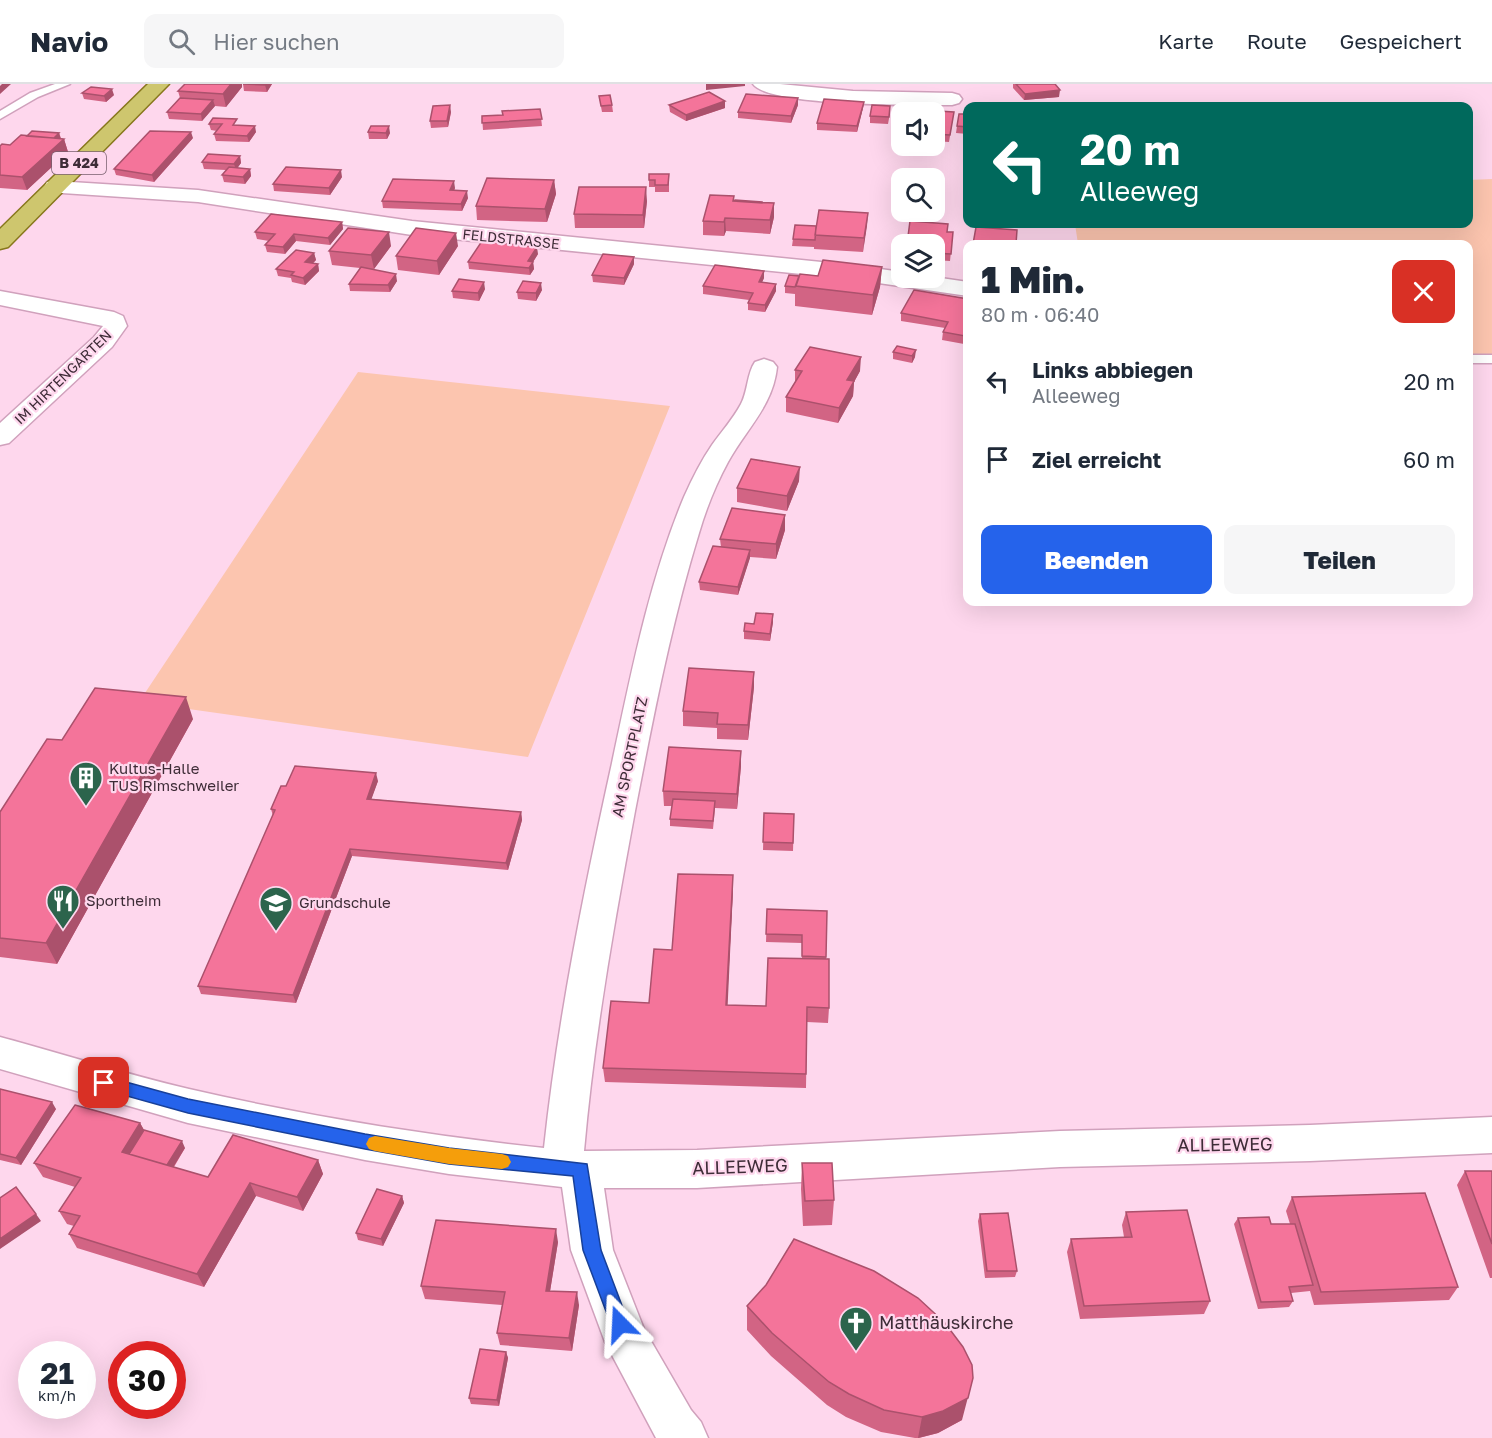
<!DOCTYPE html>
<html lang="de">
<head>
<meta charset="utf-8">
<style>
  :root { --surface:#fff; --page:#f6f6f7; --text:#1f2937; --muted:#747a83; --line:#e0e1e3; --accent:#2563eb }
  body { margin:0; font-family:"Golos Text",sans-serif; background:var(--page); color:var(--text); height:100vh; display:flex; flex-direction:column; font-size:22px; white-space:nowrap }
  * { box-sizing:border-box; margin:0 }
  p { font-size:20px; color:var(--muted) }
  .icon { flex:none; width:33px; height:33px; fill:none; stroke:currentColor; stroke-width:2; stroke-linecap:round; stroke-linejoin:round }
  .map { position:relative; flex:1; overflow:hidden }
  .panel { position:absolute; left:963px; top:156px; width:510px; height:366px; display:flex; flex-direction:column; background:var(--surface); border-radius:12px; box-shadow:0 6px 24px #0002 }
  .panel>* { flex:none }
  .guide { position:absolute; left:963px; top:18px; width:510px; height:126px; border-radius:12px; box-shadow:0 6px 24px #0002; background:#00695c; color:#fff; overflow:hidden }
  .tools { position:absolute; left:891px; top:18px; display:grid; gap:12px }
  .tools a { display:grid; place-items:center; width:54px; height:54px; border-radius:12px; background:var(--surface); box-shadow:0 6px 24px #0002; font-size:30px }
  .speed { position:absolute; left:18px; top:1257px; display:flex; gap:12px; font-size:30px; font-weight:700; text-align:center }
  .speed>* { display:grid; place-content:center; width:78px; height:78px; border-radius:50%; background:var(--surface); box-shadow:0 6px 24px #0002; line-height:1 }
  .speed small { font-size:15px; font-weight:400 }
  .speed .limit { border:9px solid #d22; background:#fff; color:#111 }
  .pin { position:absolute; display:grid; place-items:center; width:51px; height:51px; color:#fff; margin:-26px; border-radius:12px; box-shadow:0 3px 9px #0006 }
  .me { position:absolute; width:66px; margin:-33px; rotate:339deg; stroke-linejoin:round; filter:drop-shadow(0 0 4px #0008) }
  .turn { display:flex; align-items:center; gap:21px; height:126px; padding:0 18px; font-size:27px }
  .turn .icon { width:78px; height:78px; stroke-width:2.5 }
  .turn b { display:block; font-size:42px; line-height:51px }
  .round { display:grid; place-items:center; flex:none; width:63px; height:63px; border-radius:12px; background:var(--page) }
  .head { display:flex; align-items:center; justify-content:space-between; height:102px; padding:0 18px }
  h1 { font-size:36px; font-weight:800; line-height:45px }
  .primary-button { display:flex; gap:12px; margin-top:auto; padding:12px 18px }
  .primary-button a { flex:1; height:69px; border-radius:12px; background:var(--accent); color:#fff; font-size:24px; font-weight:800; line-height:69px; text-align:center }
  .primary-button a+a { background:var(--page); color:var(--text) }
  ul { padding:0; list-style:none }
  li { display:flex; align-items:center; gap:18px; height:78px; padding:0 18px }
  li div { flex:1 }
  li b { display:block; font-size:22px }
  li em { font-style:normal }
  header { display:flex; align-items:center; gap:36px; box-sizing:border-box; height:84px; padding:0 30px; background:var(--surface); border-bottom:2px solid var(--line) }
  header strong { font-size:28px }
  nav { display:flex; gap:33px; margin-inline-start:auto; font-size:21px }
  .search { width:420px; height:54px; background:var(--page); display:flex; align-items:center; gap:15px; box-sizing:border-box; padding:0 21px; border-radius:12px; color:var(--muted); font-size:22px }
  .map>svg:first-child { display:block }
  .green { fill:#fcc5af }
  .lines { fill:none; stroke-linecap:round; stroke-linejoin:round }
  .lane-casing { stroke:#d0a1bc; stroke-width:3 }
  .street-casing { stroke:#d0a1bc; stroke-width:3 }
  .primary-casing { stroke:#87771c; stroke-width:3 }
  .lane { fill:#fff; fill-rule:evenodd }
  .street { fill:#fff; fill-rule:evenodd }
  .primary { fill:#cec66e; fill-rule:evenodd }
  .wall { fill:#d26484 }
  .shaded-wall { fill:#ab516c }
  .building { fill:#f4749a; stroke:#ab516c; stroke-width:1.5 }
  .route { fill:#2563eb; stroke:#184099; stroke-width:1.5 }
  .slow { fill:#f59e0b }
  .labels { text-anchor:middle; stroke-width:4.5; stroke-linejoin:round; paint-order:stroke }
  .shield { fill:#fed7ed; stroke:#785f6e; stroke-width:1.5 }
  .shield-label { font-size:14px; font-weight:bold; fill:#3e2c37 }
  .far-street-label { font-size:14px; fill:#3e2c37; stroke:#fed7ed }
  .street-label { font-size:15px; fill:#3e2c37; stroke:#fed7ed }
  .poi-label { font-size:15px; fill:#3e2c37; stroke:#fed7ed; text-anchor:start }
  .near-street-label { font-size:18px; fill:#3e2c37; stroke:#fed7ed }
  .near-poi-label { font-size:18px; fill:#3e2c37; stroke:#fed7ed; text-anchor:start }
</style>
</head>
<body>
<header>
<strong>Navio</strong>
<div class="search"><svg class="icon" aria-label="search" viewBox="0 0 24 24"><circle cx="10" cy="10" r="6"/><path d="M15 15l6 6"/></svg>Hier suchen</div>
<nav><a>Karte</a><a>Route</a><a>Gespeichert</a></nav>
</header>
<div class="map">
<svg width="1492" height="1354" viewBox="0 0 1492 1354">
  <rect width="100%" height="100%" fill="#fed7ed"/>
  <!-- green -->
  <path class="green" d="M1492 95V275H1469L1468 160H1078L1075 140H1468L1469 96Z
    M358 288 670 322 528 673 139 618Z"/>
  <g class="lines">
    <!-- lane casing -->
    <g class="lane-casing">
      <path id="lane" d="M55 0H70L38 13 0 35V27L30 9Z
        M1468 271H1492V279H1468Z"/>
    </g>
    <!-- street casing -->
    <g class="street-casing">
      <path id="street" d="M753 0H780L853 7 952 9 959 11 962 15 959 19 952 21C920 21 769 23 753 0Z
        M55 97 198 106 412 137 851 181 902 188V194L934 193 968 198V212L851 195 412 151 198 118 47 108 44 103 47 98Z
        M0 207 114 228 123 232 127 242 112 263 9 359 0 361V339L94 253 103 242 0 221Z
        M764 275 773 278 777 283C773 322 746 345 728 378 716 400 706 425 699 449 671 540 653 634 635 727 614 840 594 953 584 1067L697 1066 1060 1047 1310 1041 1492 1033V1069L1310 1077 1060 1083 697 1104H604L613 1166 644 1245 691 1326 701 1338 708 1354H656L605 1258 571 1166 562 1103 449 1090 365 1076 188 1039 0 985V953C63 970 125 990 189 1005 306 1032 424 1051 544 1064 558 934 584 806 612 679 631 590 649 497 684 413 692 395 701 377 712 361 722 347 733 335 741 320 748 307 747 289 755 278Z"/>
    </g>
    <!-- primary casing -->
    <g class="primary-casing">
      <path id="primary" d="M148 0H169L8 163 0 165V145Z"/>
    </g>
    <!-- lane -->
    <use href="#lane" class="lane"/>
    <!-- street -->
    <use href="#street" class="street"/>
    <!-- primary -->
    <use href="#primary" class="primary"/>
  </g>
  <!-- wall -->
  <path class="wall" d="M243 0H272L267 8 244 7Z
    M1013 0H1055L1059 13 1024 16 1013 4Z
    M242 3 226 23 215 22 202 37 169 35 167 28 180 14 178 7Z
    M82 9 114 11 106 18 84 15Z
    M599 12 612 21 613 28H602Z
    M864 18 863 24 857 48 817 46V39Z
    M669 21 725 24 686 37 670 28Z
    M798 21 791 39 738 34V28Z
    M540 25 542 42 483 46 482 32 503 31Z
    M451 28 448 43 431 44 430 37Z
    M934 28H954L949 58 934 57Z
    M890 29 888 40 870 39V32Z
    M968 30V50L956 49 957 42Z
    M902 32V62H927L926 67 894 65V58Z
    M209 40 238 41 256 48 249 58 216 57 214 50 217 47 211 46Z
    M368 48 390 49 387 55H369Z
    M59 49 61 54 64 55 68 68 27 106 0 104V62L10 61 27 52Z
    M193 54 154 98 116 91 114 85Z
    M240 72 241 79 237 84 250 85 251 92 245 100 224 98 222 91 226 86 204 85 202 78Z
    M669 90V108H655V103H649V96Z
    M342 93 330 111 274 107 273 100Z
    M554 96 556 110 547 138 477 136 476 122Z
    M455 104 454 107 468 114 462 127 383 124 382 117Z
    M734 112V117L774 119V133L770 150 726 147 724 152 703 151V137Z
    M647 117 644 144H575L574 130Z
    M868 129 863 168 814 165V163L792 162 793 155 816 142Z
    M342 138 343 145 330 161 296 157 285 170 267 168 265 161 269 157 257 155 255 148Z
    M947 148H953L950 177 934 176V160Z
    M391 162 374 185H368L397 197 390 208 350 207 349 200 360 184 332 181 329 167Z
    M458 162 439 191 398 186 396 172Z
    M314 169 316 176 313 179 318 180 319 187 305 201 292 198 291 194 278 192 276 185Z
    M538 170 533 178 534 185 530 191 469 185 468 178Z
    M634 173V180L624 201 593 198 592 191Z
    M882 183 880 203 872 231 795 222V210L785 209V202L818 192Z
    M764 194 762 198 776 200V207L765 228 748 226V219L749 216 703 210V202Z
    M485 205 479 217 453 214 452 207Z
    M542 206 536 217 518 215 517 208Z
    M968 215V253L964 260 942 256 943 248 945 244 901 237V229Z
    M897 262 915 273 912 279 893 275V268Z
    M795 286 860 287 854 298 853 312 838 339 786 328V313L795 299Z
    M799 397 787 427 737 418V404Z
    M785 431V446L776 475 750 473 738 511 700 506 699 498 721 463 720 455Z
    M773 538 770 557 744 555V547L754 540Z
    M754 603 748 656 717 655V644L683 642V627Z
    M193 635 57 880 0 873V728L62 656Z
    M741 667V682L737 725 715 724 713 745 670 742V735L672 722H664L663 707Z
    M378 697 371 715 521 728 522 736 508 786 352 772 296 919 201 910 198 902 273 732 271 725 286 702Z
    M764 729 794 730 793 767 763 766Z
    M733 806 727 921 766 922 802 874V859L766 858 767 825 827 827 826 875 829 924 828 939 807 938 806 1004 605 998 603 984 649 919 672 866Z
    M0 1005 56 1025 21 1081 0 1076Z
    M140 1039 144 1046 185 1064 174 1083 208 1093 318 1076 323 1090 303 1127 256 1112 204 1203 77 1164 69 1150 74 1142 67 1140 59 1127 75 1103 43 1093 34 1079Z
    M802 1079 834 1116 832 1141 803 1142 801 1105Z
    M1465 1087H1492V1194H1490L1457 1101Z
    M402 1112 404 1119 383 1162 358 1156 356 1149Z
    M1292 1113 1458 1203 1449 1216 1314 1221 1310 1207 1291 1209 1293 1217 1289 1223 1258 1225 1234 1140 1238 1134 1271 1140H1290L1286 1127Z
    M1126 1128 1210 1217 1204 1230 1080 1235 1067 1168 1071 1155 1124 1153 1122 1141Z
    M980 1130 1017 1187 1015 1193 985 1194 978 1137Z
    M558 1158 550 1207 579 1221 572 1267 500 1261 497 1249 502 1221 425 1215 421 1202Z
    M747 1222 962 1336 938 1349 919 1354H915L881 1348 846 1333 827 1321 771 1272 747 1246Z
    M506 1268 508 1274 499 1322 471 1320 469 1314Z"/>
  <!-- shaded-wall -->
  <path class="shaded-wall" d="M2 0H11L0 10V2Z
    M231 0H242V3L226 23 223 10Z
    M266 0H272L267 8 265 1Z
    M706 0H745V2L706 6Z
    M112 5 114 11 106 18 104 12Z
    M1060 6 1059 13 1024 16 1025 10Z
    M798 14V21L791 39V32Z
    M213 16 215 22 202 37 201 30Z
    M725 17V24L686 37V31Z
    M864 18 863 24 857 48V42Z
    M450 21 451 28 448 43 447 37Z
    M255 42 256 48 249 58 247 52Z
    M389 42 390 49 387 55 386 49Z
    M191 48 193 54 154 98 152 91Z
    M59 49 61 56 48 60Z
    M64 55 68 68 27 106 22 93Z
    M240 72 241 79 236 86 234 80Z
    M250 85 251 92 245 100 243 93Z
    M341 86 342 93 330 111 329 104Z
    M554 96 556 110 547 138 545 125Z
    M454 97 455 104 451 113 450 106Z
    M646 103 647 117 644 144 643 131Z
    M467 107 468 114 462 127 461 120Z
    M774 119V133L770 150V136Z
    M868 129 867 142 863 168 864 154Z
    M725 134 726 147 724 152V138Z
    M342 138 343 145 330 161 328 154Z
    M389 148 391 162 374 185 371 171Z
    M456 149 458 162 439 191 437 177Z
    M294 150 296 157 285 170 283 163Z
    M537 163 538 170 533 178 534 185 530 191 528 177Z
    M314 169 316 176 307 185 305 178Z
    M634 173V180L624 201V194Z
    M318 180 319 187 305 201 303 194Z
    M882 183 880 203 872 231 873 211Z
    M764 187V194L759 205V198Z
    M396 190 397 197 390 208 388 201Z
    M484 198 485 205 479 217 478 209Z
    M541 199 542 206 536 217V209Z
    M776 200V207L765 228V221Z
    M968 248V253L964 260 965 252Z
    M916 266 915 273 912 279V272Z
    M861 273 860 287 854 298 853 312 838 339 839 324 847 296Z
    M800 383 799 397 787 427V412Z
    M785 431V446L776 475V460Z
    M750 466V474L738 511V503Z
    M773 530V538L770 557V550Z
    M754 588V603L748 656V641Z
    M186 613 193 635 57 880 46 859Z
    M741 667V682L737 725V710Z
    M376 689 378 697 369 722 367 715Z
    M521 728 522 736 508 786 506 779Z
    M350 765 352 772 296 919 293 911Z
    M733 791V806L727 935 726 921Z
    M52 1018 56 1025 21 1081 16 1074Z
    M140 1039 148 1053 133 1077 122 1068Z
    M182 1057 185 1064 167 1093 164 1086Z
    M318 1076 323 1090 303 1127 297 1113Z
    M250 1099 256 1112 204 1203 197 1190Z
    M402 1112 404 1119 383 1162 381 1155Z
    M36 1130 41 1137 0 1165V1155Z
    M556 1145 558 1158 548 1220 546 1207Z
    M577 1208 579 1221 572 1267 569 1254Z
    M506 1268 508 1274 499 1322 497 1316Z
    M973 1294 962 1336 938 1349 918 1354 922 1333Z"/>
  <!-- building -->
  <path class="building" d="M185 0H231L223 10 178 7Z
    M243 0H266L265 1Z
    M1016 0H1055L1060 6 1025 10Z
    M91 3 112 5 104 12 82 9Z
    M709 8 725 17 686 31 669 21Z
    M746 10 798 14 791 32 738 28Z
    M610 11 612 21 601 22 599 12Z
    M180 14 213 16 201 30 167 28Z
    M824 15 864 18 857 42 817 39Z
    M450 21 447 37H430L433 22Z
    M872 21 890 22 889 33 870 32Z
    M540 25 542 35 482 39V32L503 31 502 27Z
    M903 25 954 28 950 51 934 50V28H902Z
    M959 30H968V43L957 42Z
    M902 32V59L894 58Z
    M213 34 237 35 233 41 255 42 247 52 214 50 222 40H209Z
    M371 42H389L386 49 368 48Z
    M32 47 59 49 54 54 27 52Z
    M150 47 191 48 152 91 114 85Z
    M21 51 64 55 22 93 0 91V62L2 60 10 61Z
    M208 70 240 72 234 80 202 78Z
    M229 83 250 85 243 93 222 91Z
    M286 83 341 86 329 104 273 100Z
    M649 90H669L668 101H655V96H649Z
    M487 94 554 96 545 125 476 122Z
    M393 95 454 97 450 106 467 107 461 120 382 117Z
    M579 103H646L643 131 574 130Z
    M710 111 734 112 733 117 774 119 770 136 725 134 724 138 703 137Z
    M735 116 762 118V119L734 117Z
    M819 126 868 129 864 154 815 151Z
    M271 130 342 138 328 154 294 150 283 163 265 161 275 150 255 148Z
    M910 137 948 140 947 148H953L951 170 934 169V160H907Z
    M795 141 816 142 815 156 793 155Z
    M976 143 1017 146 1016 160H973Z
    M348 144 389 148 371 171 329 167Z
    M416 144 456 149 437 177 396 172Z
    M482 157 537 163 528 177 533 178 529 184 468 178Z
    M296 166 314 169 305 178 318 180 303 194 291 191 294 188 276 185Z
    M603 170 634 173 624 194 592 191Z
    M823 176 882 183 873 211 796 202 800 190 818 192Z
    M715 181 764 187 759 198 776 200 765 221 748 219 753 209 703 202Z
    M361 183 396 190 388 201 349 200Z
    M789 191 799 192 795 203 785 202Z
    M459 195 484 198 478 209 452 207Z
    M523 197 541 199 536 209 517 208Z
    M914 206 968 215V248L965 252 943 248 948 238 901 229Z
    M897 262 916 266 912 272 893 268Z
    M810 263 861 273 847 296 854 297 839 324 786 313 802 287 795 286Z
    M751 375 800 383 787 412 737 404Z
    M732 424 785 431 776 460 720 455Z
    M713 462 750 466 738 503 699 498Z
    M756 529 773 530 770 550 744 547 745 539 754 540Z
    M689 584 754 588 748 641 717 640 718 629 683 627Z
    M95 604 186 613 46 859 0 854V728L47 655 62 656Z
    M669 663 741 667 737 710 663 707Z
    M295 682 376 689 367 715 521 728 506 779 350 765 293 911 198 902 275 726 271 725 281 702H286Z
    M673 715 715 717 713 737 670 735Z
    M764 729 794 730 793 759 763 758Z
    M678 790 733 791 726 921 766 922 768 874 829 875V924L807 923 806 990 603 984 611 917 649 919 654 865 672 866Z
    M767 825 827 827 826 873 802 872V851L766 850Z
    M0 1005 52 1018 16 1074 0 1070Z
    M75 1021 140 1039 122 1068 208 1093 233 1051 318 1076 297 1113 250 1099 197 1190 69 1150 80 1132 59 1127 81 1094 34 1079Z
    M144 1046 182 1057 167 1081 129 1070Z
    M802 1079H832L834 1116 805 1117Z
    M1465 1087H1492V1160Z
    M16 1103 36 1130 0 1155V1114Z
    M377 1105 402 1112 381 1155 356 1149Z
    M1425 1109 1458 1203 1321 1208 1292 1113Z
    M1187 1126 1210 1217 1084 1222 1071 1155 1132 1153 1126 1128Z
    M1008 1129 1017 1187H987L980 1130Z
    M1269 1133 1271 1140H1295L1313 1201 1289 1203 1293 1217 1261 1218 1238 1134Z
    M436 1136 556 1145 546 1207 577 1208 569 1254 497 1249 505 1208 421 1202Z
    M794 1155 874 1187 918 1214 945 1239 963 1263 972 1281 973 1294 968 1314 943 1327 922 1333 884 1326 849 1310 829 1298 772 1249 747 1222 766 1201Z
    M480 1265 506 1268 497 1316 469 1314Z"/>
  <!-- route -->
  <path class="route" d="M104 992 188 1015 365 1050 449 1064 587 1080 601 1166 629 1240 626 1246 620 1249 613 1246 583 1166 573 1092 449 1080 365 1065 188 1029 98 1004 96 999 98 994Z"/>
  <!-- slow -->
  <path class="slow" d="M375 1052 449 1064 502 1070 508 1072 511 1078 508 1083 502 1085 449 1080 375 1067 369 1065 366 1060 369 1054Z"/>
  <!-- icons -->
  <defs>
    <g id="building-pin" transform="scale(1.725)"><path d="M0 17L-7.5 6A9.5 9.5 0 1 1 7.5 6Z" fill="#2c644c" stroke="#fed7ed"/><path d="M-4-6H4V6H1V3H-1V6H-4ZM-2.5-4.3h1.7v1.8h-1.7ZM.8-4.3h1.7v1.8H.8ZM-2.5-1h1.7V.8h-1.7ZM.8-1h1.7V.8H.8Z" fill="#fff"/></g>
    <g id="restaurant-pin" transform="scale(1.725)"><path d="M0 17L-7.5 6A9.5 9.5 0 1 1 7.5 6Z" fill="#2c644c" stroke="#fed7ed"/><path d="M-5-6h1v4h1v-4h1v4h1v-4h1v5L-1.5 .5V6h-2V.5L-5-1ZM5-6V6H3V1.5H1.5Q1.5-4 5-6Z" fill="#fff"/></g>
    <g id="school-pin" transform="scale(1.725)"><path d="M0 17L-7.5 6A9.5 9.5 0 1 1 7.5 6Z" fill="#2c644c" stroke="#fed7ed"/><path d="M0-5L7-2L0 1L-7-2ZM-4 1L0 2.5L4 1V4Q0 6-4 4Z" fill="#fff"/></g>
    <g id="church-pin" transform="scale(1.725)"><path d="M0 17L-7.5 6A9.5 9.5 0 1 1 7.5 6Z" fill="#2c644c" stroke="#fed7ed"/><path d="M-1.2-6h2.4v3.5h3.3v2.4h-3.3V6h-2.4V-.1h-3.3v-2.4h3.3Z" fill="#fff"/></g>
  </defs>
  <g fill-rule="evenodd">
    <use href="#building-pin" x="86" y="694"/>
    <use href="#restaurant-pin" x="63" y="817"/>
    <use href="#school-pin" x="276" y="819"/>
    <use href="#church-pin" x="856" y="1239"/>
  </g>
  <g class="labels">
    <!-- shield labels -->
    <rect class="shield" x="52" y="68" width="54" height="22" rx="4.5"/>
    <g class="shield-label">
      <text x="79" y="84">B 424</text>
    </g>
    <!-- far-street labels -->
    <g class="far-street-label">
      <text transform="translate(511 155) rotate(6)" y="5">FELDSTRASSE</text>
      <text transform="translate(63 293) rotate(-44)" y="5">IM HIRTENGARTEN</text>
    </g>
    <!-- street labels -->
    <g class="street-label">
      <text transform="translate(630 673) rotate(-78)" y="5">AM SPORTPLATZ</text>
    </g>
    <!-- poi labels -->
    <g class="poi-label">
      <text x="109" y="690">Kultus-Halle<tspan x="109" dy="17">TUS Rimschweiler</tspan></text>
      <text x="86" y="822">Sportheim</text>
      <text x="299" y="824">Grundschule</text>
    </g>
    <!-- near-street labels -->
    <g class="near-street-label">
      <text transform="translate(1225 1061) rotate(-1)" y="6">ALLEEWEG</text>
      <text transform="translate(740 1083) rotate(-2)" y="6">ALLEEWEG</text>
    </g>
    <!-- near-poi labels -->
    <g class="near-poi-label">
      <text x="879" y="1245">Matthäuskirche</text>
    </g>
  </g>
</svg>
<div class="tools">
<a><svg class="icon" aria-label="sound" viewBox="0 0 24 24"><path d="M4 9h4l5-4v14l-5-4H4zM17 9q2 3 0 6"/></svg></a>
<a><svg class="icon" aria-label="search" viewBox="0 0 24 24"><circle cx="10" cy="10" r="6"/><path d="M15 15l6 6"/></svg></a>
<a><svg class="icon" aria-label="layers" viewBox="0 0 24 24"><path d="M12 4l9 5-9 5-9-5zM3 14l9 5 9-5"/></svg></a>
</div>
<div class="speed"><div>21<small>km/h</small></div><div class="limit">30</div></div>
<div class="pin" style="left:104px;top:999px;background:#d93025"><svg class="icon" aria-label="arrive" viewBox="0 0 24 24"><path d="M6 21V4h12l-3 4 3 4H6"/></svg></div>
<svg class="me" style="left:620px;top:1240px" viewBox="-20 -20 40 40"><path d="M0-17L14 15 0 8-14 15z" fill="#2563eb" stroke="#fff" stroke-width="4"/></svg>
<div class="guide">
<div class="turn"><svg class="icon" aria-label="left" viewBox="0 0 24 24"><path d="M17 20v-9H6M10 6l-5 5 5 5"/></svg><div><b>20 m</b>Alleeweg</div></div>
</div>
<section class="panel">
<div class="head"><div><h1>1 Min.</h1><p>80 m · 06:40</p></div><a class="round" style="background:#d93025;color:#fff"><svg class="icon" aria-label="close" viewBox="0 0 24 24"><path d="M6 6l12 12M18 6L6 18"/></svg></a></div>
<ul>
<li><svg class="icon" aria-label="left" viewBox="0 0 24 24"><path d="M17 20v-9H6M10 6l-5 5 5 5"/></svg><div><b>Links abbiegen</b><p>Alleeweg</p></div><em>20 m</em></li>
<li><svg class="icon" aria-label="arrive" viewBox="0 0 24 24"><path d="M6 21V4h12l-3 4 3 4H6"/></svg><div><b>Ziel erreicht</b></div><em>60 m</em></li>
</ul>
<div class="primary-button"><a>Beenden</a><a>Teilen</a></div>
</section>
</div>
</body>
</html>
